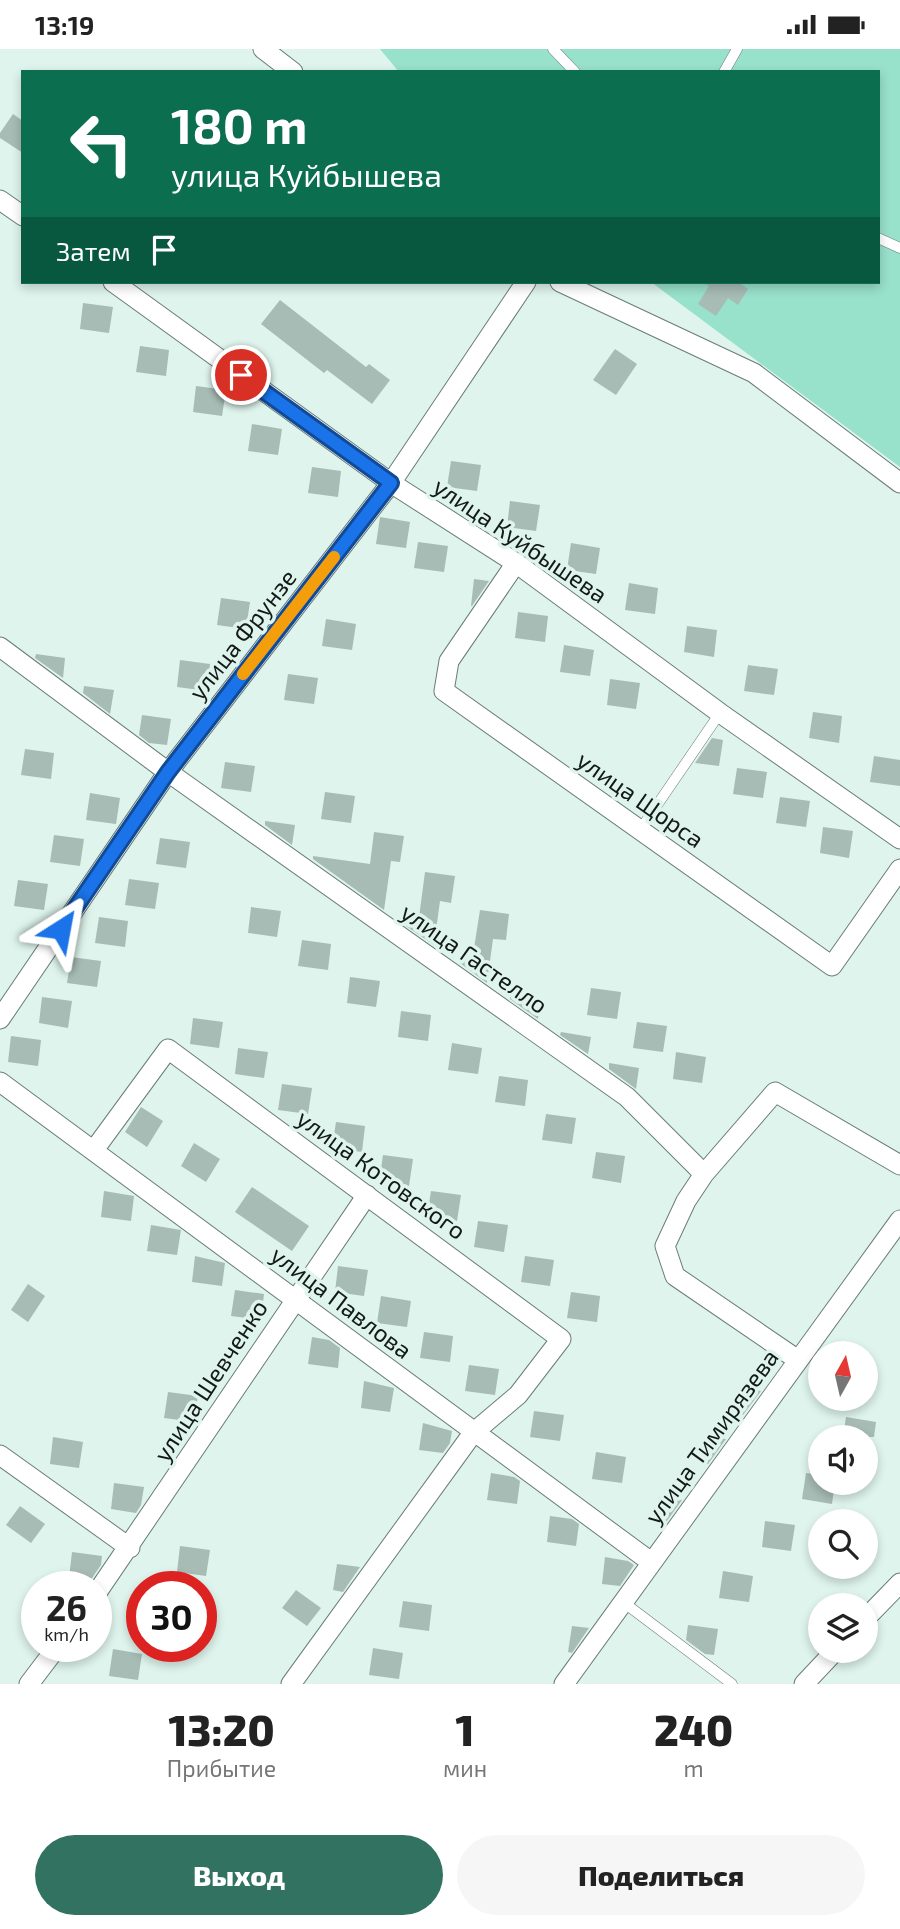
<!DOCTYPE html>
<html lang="ru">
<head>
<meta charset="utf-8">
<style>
  :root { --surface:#fff; --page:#f6f6f6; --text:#222; --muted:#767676; --accent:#327260 }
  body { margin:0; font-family:"Exo 2",sans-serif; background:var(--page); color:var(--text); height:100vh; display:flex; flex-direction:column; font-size:26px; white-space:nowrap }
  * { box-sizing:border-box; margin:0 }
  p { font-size:23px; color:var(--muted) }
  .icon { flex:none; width:38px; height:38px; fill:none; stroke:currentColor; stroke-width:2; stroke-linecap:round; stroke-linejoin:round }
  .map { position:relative; height:1635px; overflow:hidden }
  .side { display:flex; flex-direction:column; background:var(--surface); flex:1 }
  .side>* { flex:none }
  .hud { position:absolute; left:21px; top:21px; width:859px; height:214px; border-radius:0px; box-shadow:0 4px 10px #0003; background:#0b6e4f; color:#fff; overflow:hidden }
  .needle { width:46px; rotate:8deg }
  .fabs { position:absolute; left:808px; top:1292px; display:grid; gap:14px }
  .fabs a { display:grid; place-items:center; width:70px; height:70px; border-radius:50%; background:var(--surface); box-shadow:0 4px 10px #0003; font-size:35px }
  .speed { position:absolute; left:21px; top:1522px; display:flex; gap:14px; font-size:35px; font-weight:700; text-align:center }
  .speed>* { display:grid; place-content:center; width:91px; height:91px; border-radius:50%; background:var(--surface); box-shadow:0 4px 10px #0003; line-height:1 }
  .speed small { font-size:18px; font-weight:400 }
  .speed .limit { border:10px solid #d22; background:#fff; color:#111 }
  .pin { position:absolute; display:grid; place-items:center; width:60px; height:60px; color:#fff; margin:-30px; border:4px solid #fff; border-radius:50%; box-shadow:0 2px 7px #0007 }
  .me { position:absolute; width:77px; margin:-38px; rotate:34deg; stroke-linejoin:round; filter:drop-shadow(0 0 5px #0008) }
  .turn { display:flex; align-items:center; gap:24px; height:147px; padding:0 35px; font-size:32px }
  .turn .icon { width:91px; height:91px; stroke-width:2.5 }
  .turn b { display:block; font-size:49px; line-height:60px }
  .then { display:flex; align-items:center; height:66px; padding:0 35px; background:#0003; gap:14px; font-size:26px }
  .eta { display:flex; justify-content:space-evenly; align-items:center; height:119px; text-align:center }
  .eta b { font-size:42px; font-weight:800; line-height:49px }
  .action { display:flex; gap:14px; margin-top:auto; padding:14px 35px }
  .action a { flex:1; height:80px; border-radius:42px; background:var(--accent); color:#fff; font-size:28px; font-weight:800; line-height:80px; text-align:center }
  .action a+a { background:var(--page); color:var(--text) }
  .status { display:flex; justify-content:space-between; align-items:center; height:49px; padding:0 35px; background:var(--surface); direction:ltr }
  .status svg { height:19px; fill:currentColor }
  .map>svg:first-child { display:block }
  .garden { fill:#98e1ca }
  .building { fill:#a7bcb5 }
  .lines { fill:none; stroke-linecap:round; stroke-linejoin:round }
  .service-casing { stroke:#697d76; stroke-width:11 }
  .minor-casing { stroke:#697d76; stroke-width:21 }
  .service { stroke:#fff; stroke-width:10 }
  .minor { stroke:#fff; stroke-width:19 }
  .route-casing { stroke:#114b97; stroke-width:18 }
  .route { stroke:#1a73e8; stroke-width:12 }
  .slow { stroke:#f59e0b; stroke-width:12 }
  .labels { text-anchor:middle; stroke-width:7; stroke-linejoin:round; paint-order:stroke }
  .street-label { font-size:24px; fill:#121917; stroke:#def4ec }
</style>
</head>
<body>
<div class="status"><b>13:19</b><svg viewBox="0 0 49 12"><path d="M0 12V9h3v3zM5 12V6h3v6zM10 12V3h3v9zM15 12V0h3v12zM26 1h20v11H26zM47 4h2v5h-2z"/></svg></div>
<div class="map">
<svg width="900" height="1635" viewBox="0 0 900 1635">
  <rect width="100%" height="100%" fill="#def4ec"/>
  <!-- garden -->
  <path class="garden" d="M380 0H900V418L651 233H878V23H399Z"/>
  <!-- building -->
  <path class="building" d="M13 65 23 72V104L0 89V84Z
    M702 233H738L748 240 738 256 728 249 716 267 698 255 709 237Z
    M280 251 366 318 369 315 390 331 372 355 327 321 324 324 261 275Z
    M83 254 113 258 109 284 80 280Z
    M140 297 169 301 166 327 136 323Z
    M615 300 637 315 616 346 593 331Z
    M196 337 226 341 222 367 193 363Z
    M252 375 282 380 278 406 248 402Z
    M451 412 481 416 477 442 447 438Z
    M312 418 341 422 338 448 308 444Z
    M510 452 540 456 536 482 507 478Z
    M380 468 410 473 406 499 376 495Z
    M418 493 448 497 444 523 414 519Z
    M571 494 600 499 596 525 567 521Z
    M474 530 489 532 472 557H471Z
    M629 534 658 539 655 565 625 561Z
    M221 549 250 553 246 580 217 576Z
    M518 563 548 567 545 593 515 589Z
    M326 570 356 575 352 601 322 597Z
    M687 577 717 581 714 608 684 603Z
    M564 596 594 601 590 627 560 623Z
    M36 605 65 609 63 629 35 609Z
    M180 611 210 615 207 642 177 638Z
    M748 616 778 620 774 646 744 642Z
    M288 625 318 629 314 655 284 651Z
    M610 630 640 634 636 660 607 656Z
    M84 637 114 641 110 665 83 644Z
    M813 663 842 667 839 694 809 689Z
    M142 666 171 670 167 696 149 694 139 686Z
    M712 689 723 691 719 717 695 714Z
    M25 700 54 704 51 730 21 726Z
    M874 707 900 711V737L870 733Z
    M225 713 255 717 251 743 221 739Z
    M737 719 767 723 763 749 733 745Z
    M325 743 355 747 351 774 321 770Z
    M90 744 120 749 116 775 86 771Z
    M780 748 810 752 806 778 776 774Z
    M265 772 295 776 292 796 265 776Z
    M823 778 853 782 849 809 820 804Z
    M374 783 404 787 400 813 391 812 384 861 313 810V807L370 815Z
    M54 786 84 790 80 817 50 813Z
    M160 789 190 793 186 819 156 815Z
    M425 823 455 827 451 854 440 852 434 896 406 877 407 874 418 876Z
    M129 830 159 834 155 860 125 856Z
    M18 831 48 835 44 861 14 857Z
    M251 858 281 862 277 888 248 884Z
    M480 861 509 865 506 891 493 890 487 934 460 914V910L472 912Z
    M99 868 128 872 125 898 95 894Z
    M302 891 331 895 328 921 298 917Z
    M71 908 101 912 97 938 67 934Z
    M350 928 380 932 376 958 347 954Z
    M591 939 621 943 617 970 587 966Z
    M42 948 72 952 68 979 39 974Z
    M510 948 540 952 538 970 510 950Z
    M401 962 431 966 428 992 398 988Z
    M193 969 223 973 219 999 190 995Z
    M637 973 667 977 663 1003 633 999Z
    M561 983 591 988 588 1005 560 986Z
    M11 987 41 991 38 1017 8 1013Z
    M452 994 482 999 478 1025 448 1021Z
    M238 999 268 1003 264 1029 235 1025Z
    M676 1003 706 1008 702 1034 673 1030Z
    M609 1014 639 1019 636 1040 609 1020Z
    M499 1027 528 1031 525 1057 495 1053Z
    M282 1035 312 1039 308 1065 278 1061Z
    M141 1058 163 1072 147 1098 125 1083Z
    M546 1065 576 1069 572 1095 542 1091Z
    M336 1073 365 1077 362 1103 332 1099Z
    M194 1094 220 1110 206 1133 181 1117Z
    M596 1103 625 1107 621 1134 592 1129Z
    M383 1106 413 1110 409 1137 379 1133Z
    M252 1138 309 1177 292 1202 235 1163Z
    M104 1142 134 1147 131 1172 101 1168Z
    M431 1142 461 1146 457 1172 427 1168Z
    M478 1172 508 1176 504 1203 474 1198Z
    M151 1176 181 1181 177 1206 147 1202Z
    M195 1207 225 1214 222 1237 192 1233Z
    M525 1207 554 1211 550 1237 521 1233Z
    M338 1217 368 1221 364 1247 335 1243Z
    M28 1235 45 1247 28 1273 11 1261Z
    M235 1241 264 1245 261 1271 231 1267Z
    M571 1243 600 1247 597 1273 567 1269Z
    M381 1247 411 1252 407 1278 377 1274Z
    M424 1283 453 1287 450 1313 420 1309Z
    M312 1288 329 1291 340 1299 338 1319 308 1315Z
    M469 1316 499 1320 495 1346 465 1342Z
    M364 1332 394 1339 390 1363 361 1359Z
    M741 1339 761 1342 743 1366 737 1365Z
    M168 1343 198 1347 194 1373 164 1369Z
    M534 1362 564 1366 560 1392 530 1388Z
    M846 1368 876 1373 874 1388H843Z
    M423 1374 452 1382 450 1394 443 1404 419 1401Z
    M704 1387 726 1390 708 1415 700 1414Z
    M53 1388 83 1393 79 1419 50 1415Z
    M596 1403 626 1408 622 1434 592 1430Z
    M491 1424 514 1428 520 1432 517 1455 487 1451Z
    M806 1424 821 1426V1433H835L832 1455 802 1450Z
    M114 1434 144 1438 141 1456 136 1464 111 1460Z
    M659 1448 682 1451 664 1476 655 1474Z
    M20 1457 45 1475 31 1494 6 1476Z
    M550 1467 572 1470 579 1475 576 1497 547 1493Z
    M765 1472 795 1476 791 1502 762 1498Z
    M180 1497 210 1501 206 1527 177 1523Z
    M72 1503 102 1507 101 1516 90 1532 69 1529Z
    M605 1508 628 1512 634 1516 620 1537 602 1535Z
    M337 1515 360 1518 343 1543 333 1541Z
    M723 1522 753 1527 749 1553 719 1549Z
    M296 1541 321 1559 307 1577 282 1559Z
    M403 1552 432 1556 429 1582 399 1578Z
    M688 1576 718 1580 714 1606 705 1605 686 1591Z
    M572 1577 589 1579 572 1604 568 1603Z
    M373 1599 403 1604 399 1630 369 1626Z
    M113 1600 142 1605 138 1631 109 1627Z"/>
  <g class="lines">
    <!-- service casing -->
    <g class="service-casing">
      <path id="service" d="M553 0 575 23
        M724 23 737 0
        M878 189 900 199
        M640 781 720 664
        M623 1553 732 1635"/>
    </g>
    <!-- minor casing -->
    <g class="minor-casing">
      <path id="minor" d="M263 0 293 23
        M0 151 23 167
        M113 233 391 434 516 514 720 664 900 790
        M560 233 754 324 900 434
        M516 514 449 612 444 642 832 917 900 820
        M0 598 168 723 627 1048 704 1125 775 1043 900 1116
        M0 970 168 723 391 434 526 233
        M0 1033 651 1513
        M94 1101 168 1000 561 1290 518 1346 473 1384 291 1635
        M704 1125 686 1152 665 1197 675 1227 798 1311
        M0 1406 130 1499
        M96 1545 367 1146
        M866 1569 900 1534
        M29 1635 57 1598
        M564 1635 900 1171
        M804 1635 836 1601"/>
    </g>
    <!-- service -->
    <use href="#service" class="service"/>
    <!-- minor -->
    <use href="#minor" class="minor"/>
  </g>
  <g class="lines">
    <!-- route casing -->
    <g class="route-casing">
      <path id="route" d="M61 880 168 723 391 434 241 326"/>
    </g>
    <!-- route -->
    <use href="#route" class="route"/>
    <!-- slow -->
    <path class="slow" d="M243 625 334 508"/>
  </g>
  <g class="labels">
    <!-- street labels -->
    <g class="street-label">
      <text transform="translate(520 492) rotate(34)" y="8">улица Куйбышева</text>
      <text transform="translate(243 586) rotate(-52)" y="8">улица Фрунзе</text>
      <text transform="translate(640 751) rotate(35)" y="8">улица Щорса</text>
      <text transform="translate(474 910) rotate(35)" y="8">улица Гастелло</text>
      <text transform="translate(381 1126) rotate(36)" y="8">улица Котовского</text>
      <text transform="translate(341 1254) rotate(37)" y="8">улица Павлова</text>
      <text transform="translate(211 1332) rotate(-57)" y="8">улица Шевченко</text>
      <text transform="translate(712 1388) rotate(-54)" y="8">улица Тимирязева</text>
    </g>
  </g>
</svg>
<div class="fabs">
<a><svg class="needle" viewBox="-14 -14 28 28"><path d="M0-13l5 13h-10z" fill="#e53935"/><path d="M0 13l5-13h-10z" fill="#767676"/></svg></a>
<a><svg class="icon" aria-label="sound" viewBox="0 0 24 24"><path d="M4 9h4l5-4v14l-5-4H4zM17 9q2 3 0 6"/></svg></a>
<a><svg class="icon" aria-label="search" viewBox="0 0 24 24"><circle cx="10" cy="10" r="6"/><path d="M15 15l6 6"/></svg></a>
<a><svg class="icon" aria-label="layers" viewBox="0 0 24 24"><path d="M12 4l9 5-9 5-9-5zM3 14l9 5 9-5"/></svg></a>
</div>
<div class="speed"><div>26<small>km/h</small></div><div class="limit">30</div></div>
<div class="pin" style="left:241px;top:326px;background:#d93025"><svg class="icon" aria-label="arrive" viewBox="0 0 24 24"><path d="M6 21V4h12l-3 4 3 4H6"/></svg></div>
<svg class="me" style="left:61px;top:880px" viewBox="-20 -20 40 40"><path d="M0-17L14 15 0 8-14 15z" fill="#1a73e8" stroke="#fff" stroke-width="4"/></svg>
<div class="hud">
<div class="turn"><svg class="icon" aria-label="left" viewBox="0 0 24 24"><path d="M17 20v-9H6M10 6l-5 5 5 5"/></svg><div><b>180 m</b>улица Куйбышева</div></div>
<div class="then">Затем<svg class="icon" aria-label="arrive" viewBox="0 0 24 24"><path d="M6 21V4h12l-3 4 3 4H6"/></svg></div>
</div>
</div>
<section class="side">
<div class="eta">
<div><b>13:20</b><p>Прибытие</p></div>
<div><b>1</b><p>мин</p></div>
<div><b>240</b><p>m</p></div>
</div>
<div class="action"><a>Выход</a><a>Поделиться</a></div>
</section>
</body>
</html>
